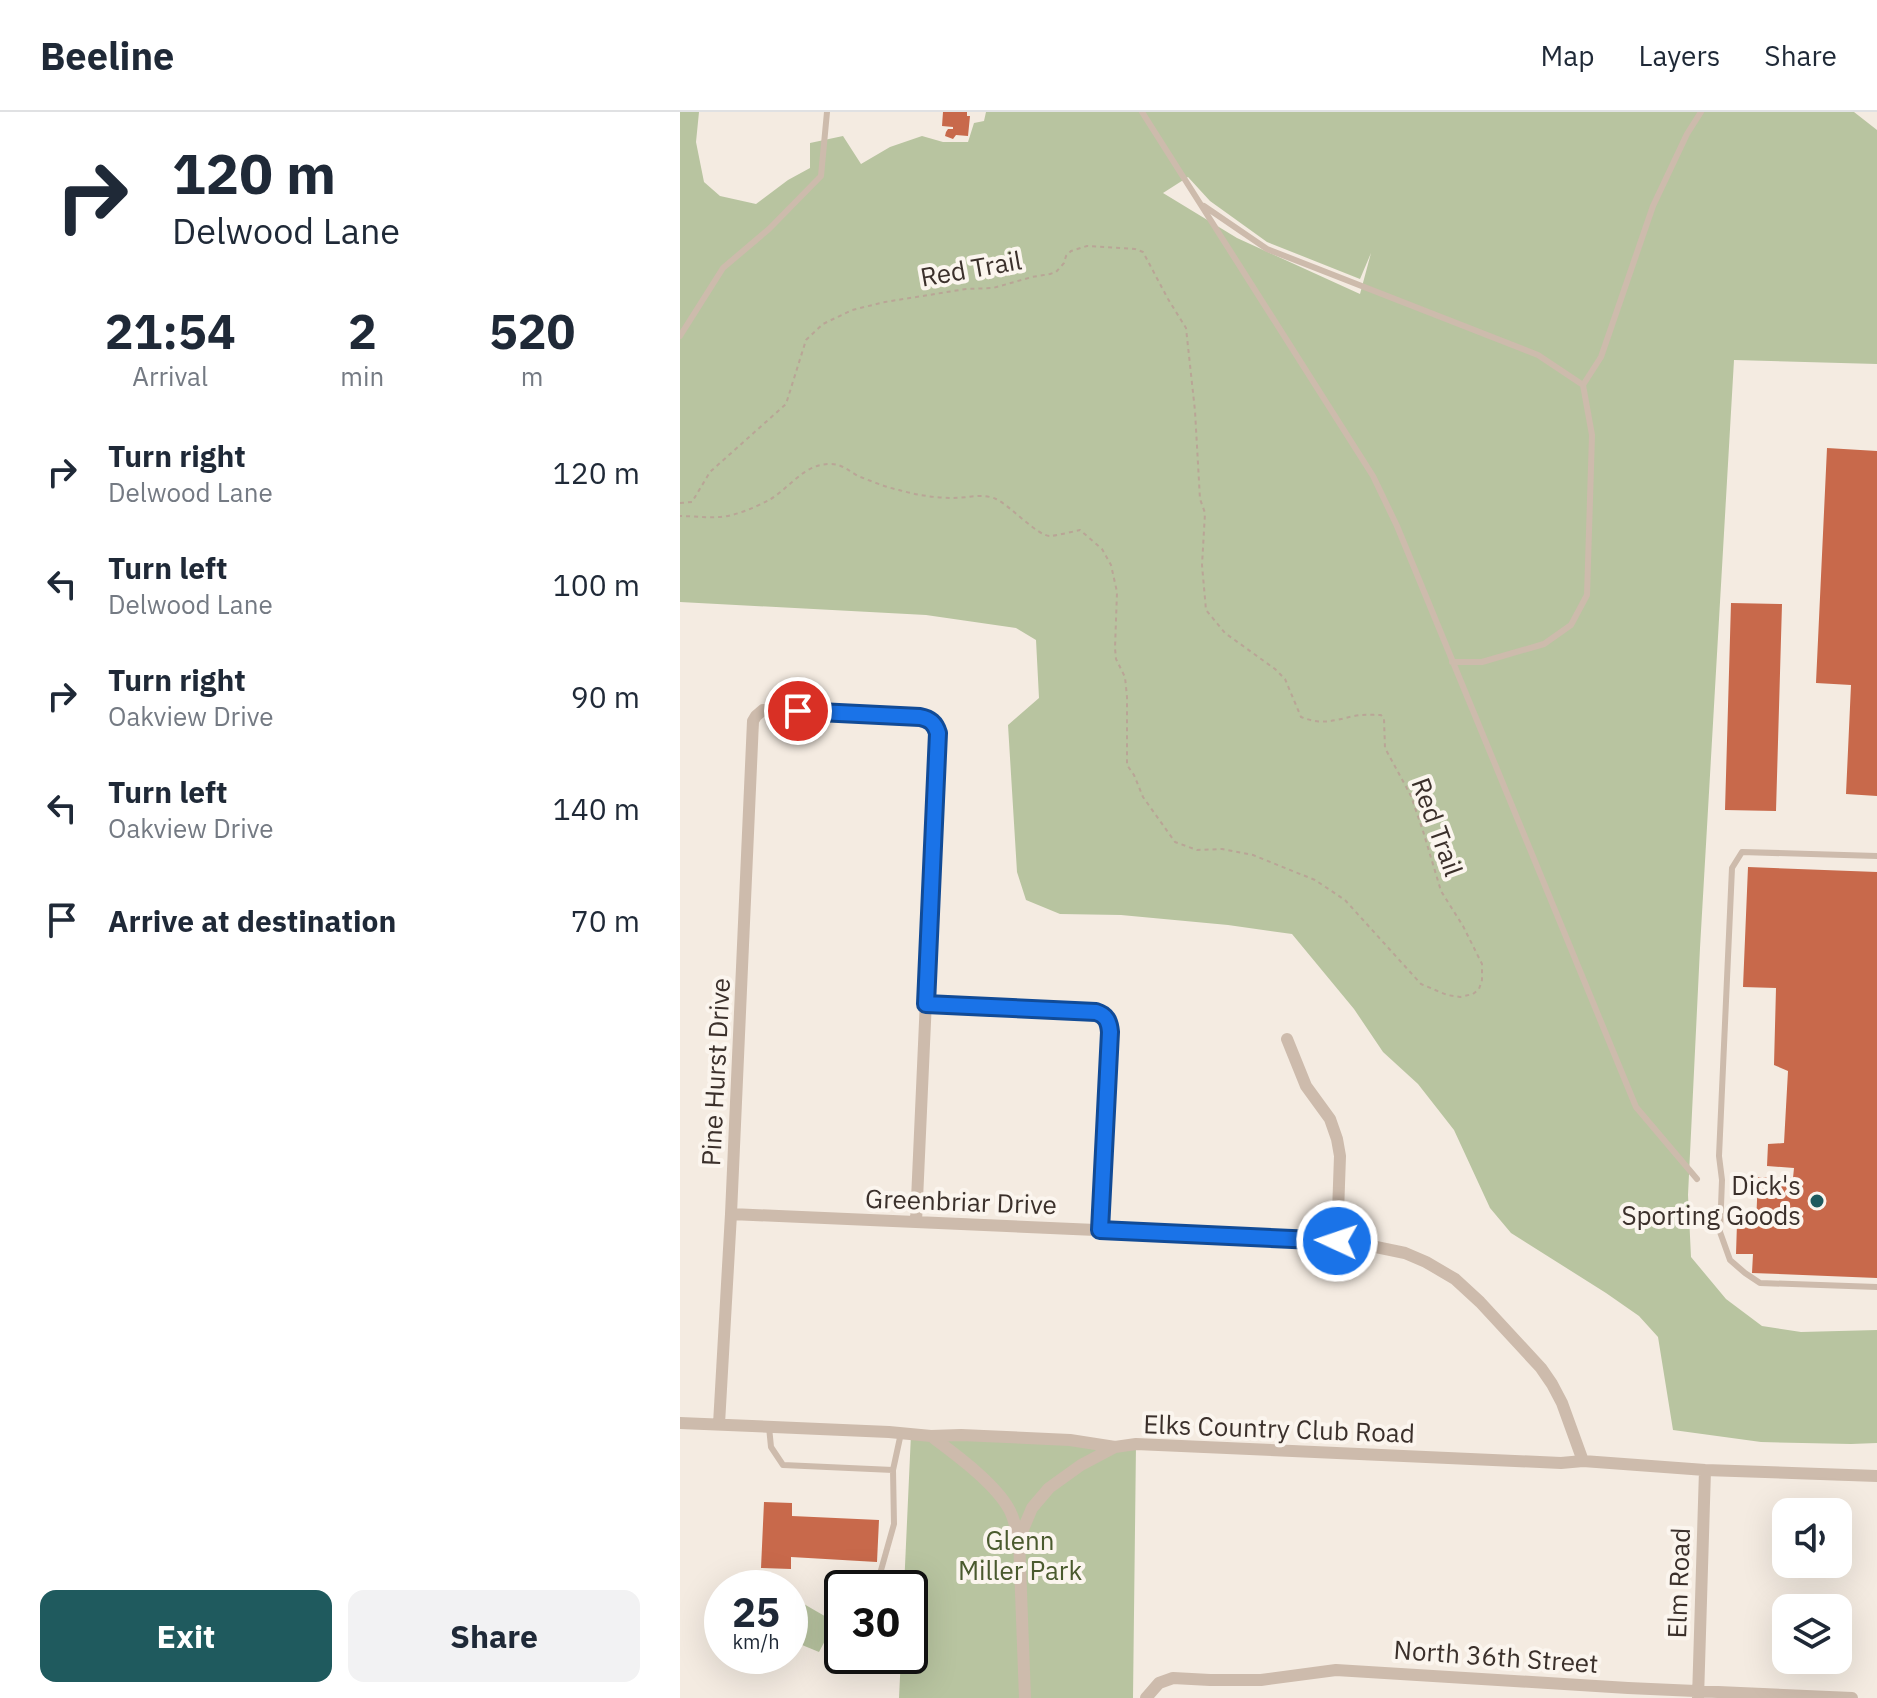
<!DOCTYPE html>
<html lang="en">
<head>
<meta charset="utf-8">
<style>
  :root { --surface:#fff; --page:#f2f2f3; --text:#1f2937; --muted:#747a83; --line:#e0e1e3; --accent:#1f5a5e }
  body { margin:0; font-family:"IBM Plex Sans",sans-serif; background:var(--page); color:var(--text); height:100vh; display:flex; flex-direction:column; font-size:30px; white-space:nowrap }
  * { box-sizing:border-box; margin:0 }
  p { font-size:26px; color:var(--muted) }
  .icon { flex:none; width:44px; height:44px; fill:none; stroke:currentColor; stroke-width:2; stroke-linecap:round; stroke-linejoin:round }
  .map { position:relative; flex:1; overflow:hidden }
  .details { display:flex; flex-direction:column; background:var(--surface); width:680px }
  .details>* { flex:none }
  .guide { background:#fff; color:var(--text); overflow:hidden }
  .fabs { position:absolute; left:1092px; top:1386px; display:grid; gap:16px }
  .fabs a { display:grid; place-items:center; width:80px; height:80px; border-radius:16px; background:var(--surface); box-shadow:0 8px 32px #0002; font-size:40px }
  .speed { position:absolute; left:24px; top:1458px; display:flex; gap:16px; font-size:40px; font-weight:700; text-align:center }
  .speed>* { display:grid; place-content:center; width:104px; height:104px; border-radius:50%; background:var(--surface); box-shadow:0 8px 32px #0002; line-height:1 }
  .speed small { font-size:20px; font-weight:400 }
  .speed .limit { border:4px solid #111; border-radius:12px; background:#fff; color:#111 }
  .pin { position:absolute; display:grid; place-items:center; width:68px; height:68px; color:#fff; margin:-34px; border:4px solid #fff; border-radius:50%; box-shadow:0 2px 8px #0007 }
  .me { position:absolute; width:88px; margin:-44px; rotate:273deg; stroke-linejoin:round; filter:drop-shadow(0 0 6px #0008) }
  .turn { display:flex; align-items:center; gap:28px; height:168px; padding:0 40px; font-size:36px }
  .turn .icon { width:104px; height:104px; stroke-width:2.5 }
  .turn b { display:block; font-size:56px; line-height:68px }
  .eta { display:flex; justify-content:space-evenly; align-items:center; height:136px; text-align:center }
  .eta b { font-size:48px; font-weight:700; line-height:56px }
  .button { display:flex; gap:16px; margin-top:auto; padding:16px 40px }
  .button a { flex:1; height:92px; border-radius:16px; background:var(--accent); color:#fff; font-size:32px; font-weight:700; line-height:92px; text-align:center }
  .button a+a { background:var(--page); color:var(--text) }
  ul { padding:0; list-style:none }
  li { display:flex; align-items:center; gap:24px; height:112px; padding:0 40px }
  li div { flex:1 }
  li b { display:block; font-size:30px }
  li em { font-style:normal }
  header { display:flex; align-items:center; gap:48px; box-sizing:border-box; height:112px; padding:0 40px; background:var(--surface); border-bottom:2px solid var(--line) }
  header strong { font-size:38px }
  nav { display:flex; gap:44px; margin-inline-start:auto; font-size:28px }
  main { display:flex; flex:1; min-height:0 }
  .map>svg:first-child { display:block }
  .green { fill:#b8c4a0; fill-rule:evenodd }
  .building { fill:#c8694b }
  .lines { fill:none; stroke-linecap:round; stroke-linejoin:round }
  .path { stroke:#b9a596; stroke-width:2; stroke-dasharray:4 4; stroke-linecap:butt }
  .service { stroke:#cdbbac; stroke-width:6 }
  .minor { stroke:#cdbbac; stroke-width:12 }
  .route-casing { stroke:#114b97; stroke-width:20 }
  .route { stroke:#1a73e8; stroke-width:14 }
  .poi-dot { fill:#1f5a5e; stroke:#fbf5ee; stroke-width:3 }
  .labels { text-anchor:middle; stroke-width:8; stroke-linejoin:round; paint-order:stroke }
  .street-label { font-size:26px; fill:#3b302b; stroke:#fbf5ee }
  .poi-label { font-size:26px; fill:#3b302b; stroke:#fbf5ee; text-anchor:end }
  .park-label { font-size:26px; fill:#4a5a2e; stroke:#fbf5ee }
</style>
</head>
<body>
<header>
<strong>Beeline</strong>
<nav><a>Map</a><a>Layers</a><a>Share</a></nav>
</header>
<main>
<section class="details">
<div class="guide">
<div class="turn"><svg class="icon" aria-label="right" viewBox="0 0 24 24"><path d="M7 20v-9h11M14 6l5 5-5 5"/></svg><div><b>120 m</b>Delwood Lane</div></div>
</div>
<div class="eta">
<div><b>21:54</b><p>Arrival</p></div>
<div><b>2</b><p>min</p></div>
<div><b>520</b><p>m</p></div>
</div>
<ul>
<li><svg class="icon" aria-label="right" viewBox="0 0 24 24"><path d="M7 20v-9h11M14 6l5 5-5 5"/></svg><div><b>Turn right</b><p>Delwood Lane</p></div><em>120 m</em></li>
<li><svg class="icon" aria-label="left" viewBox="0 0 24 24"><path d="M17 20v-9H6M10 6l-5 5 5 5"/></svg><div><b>Turn left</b><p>Delwood Lane</p></div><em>100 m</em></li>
<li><svg class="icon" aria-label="right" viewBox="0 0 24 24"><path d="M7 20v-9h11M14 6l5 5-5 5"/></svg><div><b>Turn right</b><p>Oakview Drive</p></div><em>90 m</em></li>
<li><svg class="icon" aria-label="left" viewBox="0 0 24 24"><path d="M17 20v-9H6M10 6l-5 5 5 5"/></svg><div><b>Turn left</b><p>Oakview Drive</p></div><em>140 m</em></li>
<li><svg class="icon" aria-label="arrive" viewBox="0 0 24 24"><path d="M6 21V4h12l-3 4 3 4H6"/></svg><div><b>Arrive at destination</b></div><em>70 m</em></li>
</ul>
<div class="button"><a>Exit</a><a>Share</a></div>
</section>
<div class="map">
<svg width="1197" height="1586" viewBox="0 0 1197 1586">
  <rect width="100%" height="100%" fill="#f4ebe1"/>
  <!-- green -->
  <path class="green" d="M0 0H19L16 30 24 70 40 84 76 92 108 68 130 56V31L163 24 181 52 210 35 242 24 263 30H288L294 11 304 9 306 0H1174L1197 18V252L1054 248 1020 836 1008 1083 1011 1145 1046 1187 1082 1214 1121 1220 1197 1218V1331L1171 1332 1081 1330 993 1318 978 1225 959 1204 926 1181 831 1121 810 1096 774 1018 738 972 703 940 674 897 612 822 548 813 441 803 380 802 346 788 337 760 328 613 359 586 356 528 336 516 246 503 0 490ZM508 65 530 89 587 130 680 167 691 141 680 182 557 126 483 81Z
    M231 1322 456 1332 453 1586H219L221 1544H230V1476H224Z
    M110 1484 155 1510 139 1540 110 1528Z"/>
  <!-- building -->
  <path class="building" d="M263 0H287V4H290L288 24 276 23 273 27 265 24 266 20 268 17H273V15L262 14Z
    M1147 336 1197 339V684L1166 682 1171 573 1136 571Z
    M1051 491 1102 492 1096 699 1045 698Z
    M1068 755 1197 760V1166L1072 1161 1073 1142H1056L1057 1111 1076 1112 1078 1065 1113 1066 1114 1056 1087 1054 1088 1032 1104 1031 1108 959 1094 953 1096 876 1063 875Z
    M84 1390 112 1391V1404L199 1408 197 1450 111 1445V1457L81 1456Z"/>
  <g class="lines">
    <!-- path -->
    <path class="path" d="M0 391 12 390 30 360 106 292 126 228 143 212 172 198 205 190 286 177 313 176 352 165 370 162 376 160 384 151 386 144 391 139 407 134 455 137 463 140 488 187 506 216 515 299 520 387 525 401 522 453 526 498 545 521 595 557 605 567 621 605C642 613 652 609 674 604 683 602 692 603 701 603L704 607 705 636 731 684 743 719 761 779 783 814 802 852V868L799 877 793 882 780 885 767 883 741 872 665 788 635 768 573 743 542 737 517 738 495 730 463 685 454 663 447 653V585L445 565 436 547 435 536 437 480 431 453 422 437 400 418C391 420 379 423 371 424 358 425 331 394 316 387 303 381 287 386 273 386 256 386 236 383 219 378 205 375 191 369 178 364 169 359 162 352 151 352 124 351 109 377 89 388 74 396 53 405 37 405 25 406 12 404 0 404"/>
    <!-- service -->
    <path class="service" d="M462 0 693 364 717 414 956 995 1017 1067
      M524 94 587 137 858 243 903 273
      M0 224 43 156 89 117 141 64 147 0
      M772 550H802L864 532 891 513 907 483 912 323 903 273 921 245 973 94 1007 22 1021 0
      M1197 744 1062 740 1052 756 1039 1044 1042 1068 1040 1120 1050 1148 1065 1161 1080 1171 1197 1175
      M89 1315 91 1335 103 1353 213 1358
      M196 1476 214 1412 213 1358 221 1321"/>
    <!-- minor -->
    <path class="minor" d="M246 892 416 900C426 903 429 909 430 920L420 1118
      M607 927 626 974 650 1007 657 1027 660 1044 657 1129
      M51 1102 667 1129 725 1141 746 1150 775 1167 800 1190 861 1256 872 1272 882 1291 903 1349
      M0 1311 209 1320 251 1324 281 1323 390 1328 435 1335 456 1332 881 1351 903 1349 1025 1358 1197 1364
      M39 1312 51 1102 73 609 76 604 83 598 240 605C250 607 255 611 258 621L236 1110
      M251 1324C275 1342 315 1371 329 1397 334 1406 336 1417 339 1427
      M345 1586 339 1427 352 1396 369 1376 401 1353 435 1335
      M466 1586 479 1571 493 1566 530 1568H581L656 1558 948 1576 1172 1586
      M1018 1586 1025 1358"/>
  </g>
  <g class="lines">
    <!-- route casing -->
    <g class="route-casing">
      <path id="route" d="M118 599 240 605C250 607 255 611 258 621L246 892 416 900C426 903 429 909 430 920L420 1118 657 1129"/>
    </g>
    <!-- route -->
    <use href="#route" class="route"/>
  </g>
  <!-- markers -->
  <circle class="poi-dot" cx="1137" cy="1089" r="8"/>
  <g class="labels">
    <!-- street labels -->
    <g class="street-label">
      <text transform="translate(291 157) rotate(-10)" y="9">Red Trail</text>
      <text transform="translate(757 715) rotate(70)" y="9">Red Trail</text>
      <text transform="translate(36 960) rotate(-87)" y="9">Pine Hurst Drive</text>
      <text transform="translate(281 1090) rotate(2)" y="9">Greenbriar Drive</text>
      <text transform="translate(599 1317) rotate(2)" y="9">Elks Country Club Road</text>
      <text transform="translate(999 1471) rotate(-88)" y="9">Elm Road</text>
      <text transform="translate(816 1545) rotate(4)" y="9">North 36th Street</text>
    </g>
    <!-- poi labels -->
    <g class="poi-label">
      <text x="1121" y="1083">Dick's<tspan x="1121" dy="30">Sporting Goods</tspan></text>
    </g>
    <!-- park labels -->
    <g class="park-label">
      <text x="340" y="1438">Glenn<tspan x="340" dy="30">Miller Park</tspan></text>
    </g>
  </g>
</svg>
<div class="fabs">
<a><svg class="icon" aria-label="sound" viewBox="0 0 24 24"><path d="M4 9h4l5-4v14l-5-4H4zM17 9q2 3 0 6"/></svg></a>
<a><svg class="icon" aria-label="layers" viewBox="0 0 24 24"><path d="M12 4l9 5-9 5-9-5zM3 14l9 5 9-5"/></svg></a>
</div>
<div class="speed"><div>25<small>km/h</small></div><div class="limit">30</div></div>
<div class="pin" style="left:118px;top:599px;background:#d93025"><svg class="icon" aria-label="arrive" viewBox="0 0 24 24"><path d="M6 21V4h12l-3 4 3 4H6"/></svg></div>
<svg class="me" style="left:657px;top:1129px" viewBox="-20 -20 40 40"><circle r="17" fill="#1a73e8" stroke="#fff" stroke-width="3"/><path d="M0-11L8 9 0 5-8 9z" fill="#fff"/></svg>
</div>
</main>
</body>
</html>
